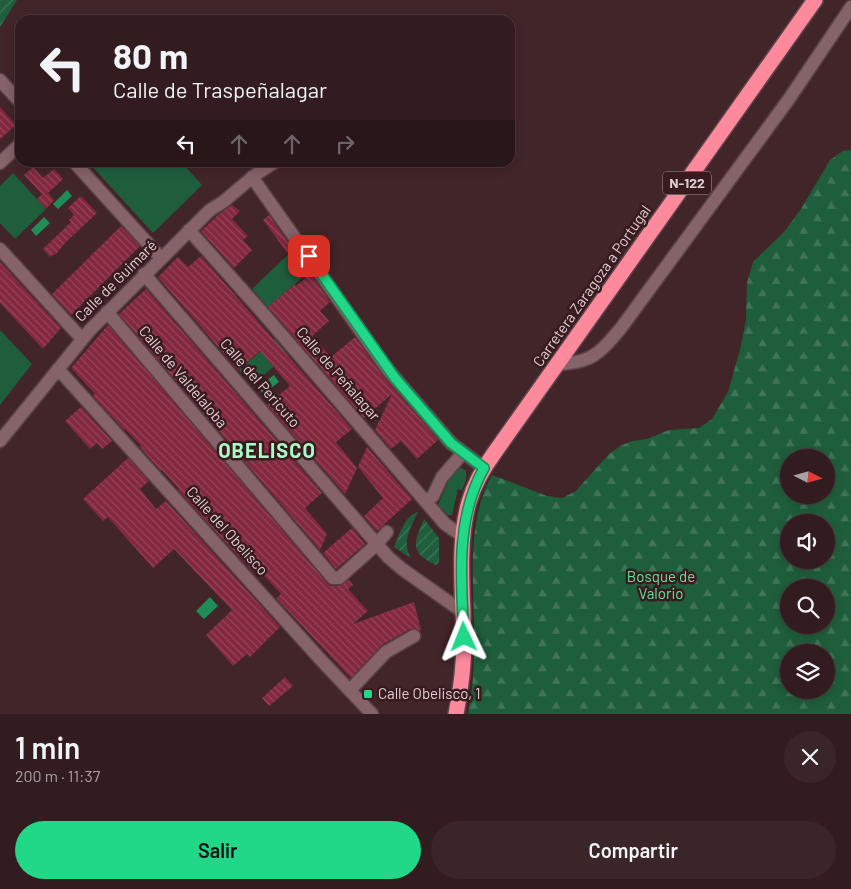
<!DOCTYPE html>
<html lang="es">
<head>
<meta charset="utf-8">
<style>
  :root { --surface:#321c1f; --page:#3a2528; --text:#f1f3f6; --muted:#a8a1a4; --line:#4d3a3d; --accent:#20d887 }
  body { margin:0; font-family:Barlow,sans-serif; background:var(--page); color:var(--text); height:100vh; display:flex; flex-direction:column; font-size:19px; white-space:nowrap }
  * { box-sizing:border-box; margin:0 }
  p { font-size:16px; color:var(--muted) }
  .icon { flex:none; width:28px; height:28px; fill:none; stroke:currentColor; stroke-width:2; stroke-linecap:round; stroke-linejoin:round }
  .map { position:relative; height:714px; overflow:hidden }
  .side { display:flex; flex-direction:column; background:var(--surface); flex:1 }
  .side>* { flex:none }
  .banner { position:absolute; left:15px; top:15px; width:500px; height:152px; border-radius:15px; box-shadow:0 2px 12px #0003,0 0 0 1px var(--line); background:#321c1f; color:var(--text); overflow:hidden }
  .needle { width:32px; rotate:96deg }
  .controls { position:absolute; left:780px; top:449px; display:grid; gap:10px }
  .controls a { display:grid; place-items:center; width:55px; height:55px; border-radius:50%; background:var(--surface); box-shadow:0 2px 12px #0003,0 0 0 1px var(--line); font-size:25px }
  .pin { position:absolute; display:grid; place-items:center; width:42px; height:42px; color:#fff; margin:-21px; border-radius:10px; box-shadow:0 2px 8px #0006 }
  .me { position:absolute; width:55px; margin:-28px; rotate:358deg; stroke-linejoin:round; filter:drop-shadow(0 0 4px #0008) }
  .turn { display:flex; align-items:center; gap:18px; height:105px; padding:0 15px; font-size:22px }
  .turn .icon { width:65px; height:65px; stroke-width:2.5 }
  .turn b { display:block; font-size:35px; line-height:42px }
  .lanes { display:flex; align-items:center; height:48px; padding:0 15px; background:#0003; justify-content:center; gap:25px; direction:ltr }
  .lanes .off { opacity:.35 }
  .round { display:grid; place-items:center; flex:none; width:52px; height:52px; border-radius:26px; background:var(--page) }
  .headline { display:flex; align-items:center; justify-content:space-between; height:85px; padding:0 15px }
  h1 { font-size:30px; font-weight:600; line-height:38px }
  .button { display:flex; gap:10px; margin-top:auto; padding:10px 15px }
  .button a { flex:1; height:58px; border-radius:30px; background:var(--accent); color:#111; font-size:20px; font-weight:600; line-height:58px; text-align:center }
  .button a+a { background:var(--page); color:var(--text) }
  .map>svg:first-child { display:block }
  .green { fill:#1f5e3d }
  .forest { fill:url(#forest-firs); fill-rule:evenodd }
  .garden { fill:url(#garden-furrows) }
  .water { fill:#208c58 }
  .building { fill:url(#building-back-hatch) }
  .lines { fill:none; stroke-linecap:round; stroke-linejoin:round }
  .minor-casing { stroke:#5b4247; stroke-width:15 }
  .highway-casing { stroke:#5b4247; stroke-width:18 }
  .minor { stroke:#856368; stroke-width:12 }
  .highway { stroke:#fd899d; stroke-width:15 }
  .route-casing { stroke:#158c58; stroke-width:12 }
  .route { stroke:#20d887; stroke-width:9 }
  .poi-dot { fill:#20d887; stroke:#371b1f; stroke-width:2 }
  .labels { text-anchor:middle; stroke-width:5; stroke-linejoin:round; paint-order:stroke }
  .shield { fill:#371b1f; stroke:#ad979a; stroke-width:1 }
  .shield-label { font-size:14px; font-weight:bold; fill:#e0ccce }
  .street-label { font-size:15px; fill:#e0ccce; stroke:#371b1f }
  .park-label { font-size:15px; fill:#61e49e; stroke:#371b1f }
  .poi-label { font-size:15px; fill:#e0ccce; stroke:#371b1f; text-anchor:start }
  .district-label { font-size:20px; font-weight:bold; letter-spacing:1px; fill:#abf9c9; stroke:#371b1f }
</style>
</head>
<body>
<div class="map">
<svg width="851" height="714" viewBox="0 0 851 714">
  <defs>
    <pattern id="forest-firs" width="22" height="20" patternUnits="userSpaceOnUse" patternTransform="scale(1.25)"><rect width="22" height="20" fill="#1f5e3d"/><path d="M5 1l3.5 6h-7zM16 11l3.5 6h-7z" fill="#3f7458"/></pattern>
    <pattern id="garden-furrows" width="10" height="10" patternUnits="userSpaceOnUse" patternTransform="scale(1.25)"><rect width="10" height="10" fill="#1f5e3d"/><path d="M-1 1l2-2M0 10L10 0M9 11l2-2" fill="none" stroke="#3f7458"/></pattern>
    <pattern id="building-back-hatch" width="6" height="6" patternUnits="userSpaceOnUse" patternTransform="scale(1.25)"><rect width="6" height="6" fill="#83283e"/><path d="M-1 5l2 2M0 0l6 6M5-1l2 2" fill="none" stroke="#944659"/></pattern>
  </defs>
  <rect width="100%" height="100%" fill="#422529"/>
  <!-- green -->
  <path class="green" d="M89 163H182L202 185 153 233Z
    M13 173 46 209 15 239 0 223V186Z
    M296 247 312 269 268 307 252 289Z
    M0 330 32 364 0 405Z
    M275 339 288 355 252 385 239 370Z
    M458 468H461L466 470V480L462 490 458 489 452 515H448L438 505 449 480Z"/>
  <!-- forest -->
  <path class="forest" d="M851 150V714H468C472 694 474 673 474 653 476 596 463 526 492 475L547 496 562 498 576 491 608 455 620 446 632 441 647 439 669 430 699 428 712 419 728 392 740 350 746 320 747 283 753 262 784 232 801 209 830 160 843 151ZM789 458H826V495H789ZM789 522H826V560H789ZM789 588H826V625H789ZM789 652H826V690H789Z"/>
  <!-- garden -->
  <path class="garden" d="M0 0H17L0 27Z
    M418 512C411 527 401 542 411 558L394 547C400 534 404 516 418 512Z
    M424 519 439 538V562L436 565C409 553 414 542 424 519Z"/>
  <!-- water -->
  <path class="water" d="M67 190 72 196 58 209 53 204Z
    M44 217 50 223 36 236 31 230Z
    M274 375 279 382 263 394 258 387Z
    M210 597 218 606 204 619 196 611Z"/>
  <!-- building -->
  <path class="building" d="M0 107 16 125 0 139Z
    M33 167 43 178 54 169 63 179 48 193 54 200 46 209 37 199 42 194 24 175Z
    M81 196 97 213 66 242 55 255 54 254 50 257 43 249 71 222 69 220 74 215 68 208Z
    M232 205 240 211 232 219 248 236 243 240 252 250 234 268 201 231 218 215Z
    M269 215 297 255 292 259 263 220Z
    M121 226 140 246 71 315 52 294Z
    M201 256 352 429 336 442 357 468 345 494 267 405 290 386 260 351 238 370 158 277 178 257 188 267Z
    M0 262 61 328 43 349 0 303Z
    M309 271 330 302 320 311 329 321 312 336 331 357 355 337 382 375 438 440 417 459 401 441 391 449 375 430 392 394 364 418 268 307 295 284 296 286 306 278 304 275Z
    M146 289 322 493 305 508 327 534 320 550 119 314Z
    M108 325 327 583 330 586H339L349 580 353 585 348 589 368 611 353 624 414 602 421 630 410 629 382 645 351 678 276 598 281 594 257 568 253 572 178 490 179 489 162 470 161 471 140 447 141 446 125 429 124 430 93 396 95 394 71 368Z
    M81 407 112 441 102 449 97 443 90 449 65 421Z
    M367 447 412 499 377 531 364 516 383 498 358 467Z
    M128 458 149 481 140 489 156 509 166 501 280 627 250 657 247 654 233 666 206 635 232 610 174 549 153 568 108 517 103 521 83 499Z
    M352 528 365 544 336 569 323 553Z
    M285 677 293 686 269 706 262 698Z"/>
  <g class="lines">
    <!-- minor casing -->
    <g class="minor-casing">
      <path id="minor" d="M0 80 20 102
        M74 162 161 258
        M0 163 20 144
        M252 177 388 370 451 443 484 468
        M189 230 262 312 445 524 464 537
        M0 249 82 339
        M144 274 388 557 402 569 463 612
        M107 312 333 578H339L377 544 387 532
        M557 364C592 363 599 354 621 328L789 99 851 7
        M58 369 321 660 372 714
        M0 441 90 330 210 210 223 202 255 175 275 162
        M426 502 433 496 442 477 463 453
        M350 690 386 652 414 636"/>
    </g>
    <!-- highway casing -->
    <g class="highway-casing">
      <path id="highway" d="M456 714C461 689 464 664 464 639 463 596 457 542 469 502 474 484 484 467 495 452L815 0"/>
    </g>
    <!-- minor -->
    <use href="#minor" class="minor"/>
    <!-- highway -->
    <use href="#highway" class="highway"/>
  </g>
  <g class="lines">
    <!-- route casing -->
    <g class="route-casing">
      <path id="route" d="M309 256 395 378 451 443 484 468C455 519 461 581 464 637"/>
    </g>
    <!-- route -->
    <use href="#route" class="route"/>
  </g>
  <!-- markers -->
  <rect class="poi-dot" x="363" y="689" width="10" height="10" rx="2.5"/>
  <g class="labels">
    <!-- shield labels -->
    <rect class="shield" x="663" y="171.5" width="48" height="23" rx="4"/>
    <g class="shield-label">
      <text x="687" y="188">N-122</text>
    </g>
    <!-- street labels -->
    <g class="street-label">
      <text transform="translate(116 281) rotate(-45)" y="5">Calle de Guimaré</text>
      <text transform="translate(592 286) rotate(-55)" y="5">Carretera Zaragoza a Portugal</text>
      <text transform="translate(338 374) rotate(49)" y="5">Calle de Peñalagar</text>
      <text transform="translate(183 377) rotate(50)" y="5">Calle de Valdelaloba</text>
      <text transform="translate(260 383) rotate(49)" y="5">Calle del Pericuto</text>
      <text transform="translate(227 531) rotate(48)" y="5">Calle del Obelisco</text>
    </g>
    <!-- park labels -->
    <g class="park-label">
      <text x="661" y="582">Bosque de<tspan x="661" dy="17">Valorio</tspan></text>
    </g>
    <!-- poi labels -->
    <g class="poi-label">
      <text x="378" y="699">Calle Obelisco, 1</text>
    </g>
    <!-- district labels -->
    <g class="district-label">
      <text x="267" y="458">OBELISCO</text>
    </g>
  </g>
</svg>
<div class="controls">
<a><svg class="needle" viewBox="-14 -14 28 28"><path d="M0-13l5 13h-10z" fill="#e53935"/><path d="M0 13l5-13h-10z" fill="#a8a1a4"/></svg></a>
<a><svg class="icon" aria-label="sound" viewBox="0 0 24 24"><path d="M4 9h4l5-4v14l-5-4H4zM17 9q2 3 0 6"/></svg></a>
<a><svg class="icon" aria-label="search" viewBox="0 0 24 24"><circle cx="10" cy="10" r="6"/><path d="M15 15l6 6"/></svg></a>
<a><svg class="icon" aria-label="layers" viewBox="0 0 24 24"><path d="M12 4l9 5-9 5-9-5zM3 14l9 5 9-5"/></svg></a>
</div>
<div class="pin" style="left:309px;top:256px;background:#d93025"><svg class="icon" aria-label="arrive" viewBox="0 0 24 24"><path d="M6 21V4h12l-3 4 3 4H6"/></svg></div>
<svg class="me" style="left:464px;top:637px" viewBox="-20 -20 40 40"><path d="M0-17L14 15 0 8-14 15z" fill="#20d887" stroke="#fff" stroke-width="4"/></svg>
<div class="banner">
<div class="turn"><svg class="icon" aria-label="left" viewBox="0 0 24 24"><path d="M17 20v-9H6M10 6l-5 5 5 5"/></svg><div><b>80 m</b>Calle de Traspeñalagar</div></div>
<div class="lanes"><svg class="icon" aria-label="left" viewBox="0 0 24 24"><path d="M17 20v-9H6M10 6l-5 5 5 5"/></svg><svg class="icon off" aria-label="ahead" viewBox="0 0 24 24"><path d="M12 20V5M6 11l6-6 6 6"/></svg><svg class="icon off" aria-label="ahead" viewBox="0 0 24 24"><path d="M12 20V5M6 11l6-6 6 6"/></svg><svg class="icon off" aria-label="right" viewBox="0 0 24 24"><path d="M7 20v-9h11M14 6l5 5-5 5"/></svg></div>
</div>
</div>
<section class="side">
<div class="headline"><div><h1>1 min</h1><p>200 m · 11:37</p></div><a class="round"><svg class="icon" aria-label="close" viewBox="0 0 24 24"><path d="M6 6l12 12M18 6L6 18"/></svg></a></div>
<div class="button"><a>Salir</a><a>Compartir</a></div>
</section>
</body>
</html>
